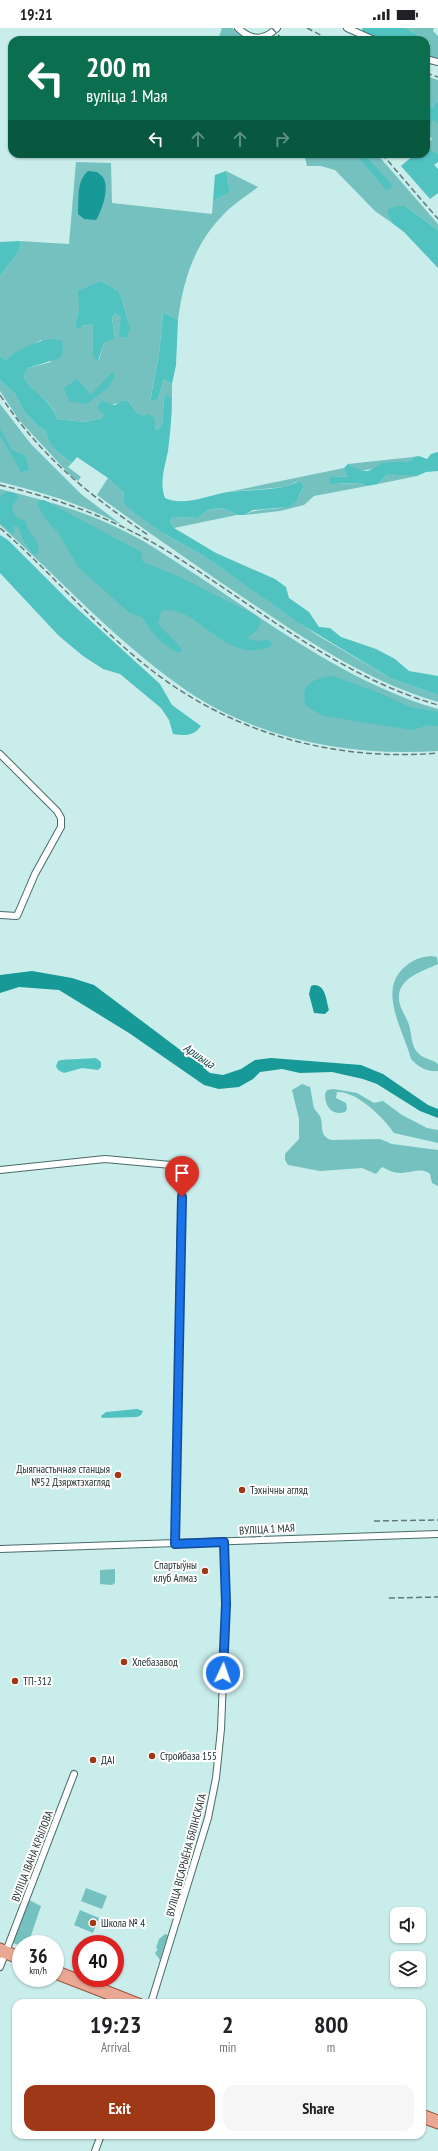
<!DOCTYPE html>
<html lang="en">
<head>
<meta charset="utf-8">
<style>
  :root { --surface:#fff; --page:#f6f6f6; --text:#202124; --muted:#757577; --accent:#9f3817 }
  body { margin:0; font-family:"PT Sans Narrow",sans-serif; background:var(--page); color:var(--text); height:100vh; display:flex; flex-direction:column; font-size:15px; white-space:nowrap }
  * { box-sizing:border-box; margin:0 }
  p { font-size:13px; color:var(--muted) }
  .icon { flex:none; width:22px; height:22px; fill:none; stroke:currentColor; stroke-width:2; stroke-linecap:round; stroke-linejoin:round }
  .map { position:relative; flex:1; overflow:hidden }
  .details { position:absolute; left:12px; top:1971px; width:414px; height:140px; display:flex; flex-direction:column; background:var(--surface); border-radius:12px; box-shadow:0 1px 3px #0004 }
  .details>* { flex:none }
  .hud { position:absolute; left:8px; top:8px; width:422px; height:122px; border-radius:12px; box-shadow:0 1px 3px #0004; background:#0b6e4f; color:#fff; overflow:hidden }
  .buttons { position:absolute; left:390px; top:1879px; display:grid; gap:8px }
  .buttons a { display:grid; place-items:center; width:36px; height:36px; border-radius:8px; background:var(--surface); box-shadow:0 1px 3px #0004; font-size:20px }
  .speed { position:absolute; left:12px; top:1907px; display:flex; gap:8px; font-size:20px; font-weight:700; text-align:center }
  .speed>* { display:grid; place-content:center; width:52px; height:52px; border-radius:50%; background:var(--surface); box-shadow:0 1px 3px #0004; line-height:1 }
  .speed small { font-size:10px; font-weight:400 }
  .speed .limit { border:6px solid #d22; background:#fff; color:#111 }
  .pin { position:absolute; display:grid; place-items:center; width:34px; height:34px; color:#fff; margin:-41px -17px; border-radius:50% 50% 50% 0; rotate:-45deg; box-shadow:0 0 4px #0007 }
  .pin .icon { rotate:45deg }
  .me { position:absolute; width:44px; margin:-22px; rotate:3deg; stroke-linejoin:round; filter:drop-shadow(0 0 3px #0008) }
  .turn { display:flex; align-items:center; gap:14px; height:84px; padding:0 12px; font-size:18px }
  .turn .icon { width:52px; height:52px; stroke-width:2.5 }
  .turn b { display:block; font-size:28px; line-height:34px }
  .lanes { display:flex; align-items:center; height:38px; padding:0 12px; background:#0003; justify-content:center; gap:20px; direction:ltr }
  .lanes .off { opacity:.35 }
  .eta { display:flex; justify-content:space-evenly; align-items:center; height:68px; text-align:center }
  .eta b { font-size:24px; font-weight:700; line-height:28px }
  .primary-button { display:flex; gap:8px; margin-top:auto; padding:8px 12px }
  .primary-button a { flex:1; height:46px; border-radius:12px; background:var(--accent); color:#fff; font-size:16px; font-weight:700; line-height:46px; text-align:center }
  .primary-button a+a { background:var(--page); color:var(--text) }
  .status { display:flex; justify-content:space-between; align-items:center; height:28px; padding:0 20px; background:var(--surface); direction:ltr }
  .status svg { height:11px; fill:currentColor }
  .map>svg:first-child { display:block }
  .green { fill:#74c1bf; fill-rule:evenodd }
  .forest { fill:#50c2c0 }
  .water { fill:#179997 }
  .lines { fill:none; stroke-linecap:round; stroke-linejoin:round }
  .secondary-casing { stroke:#496b69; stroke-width:8 }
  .primary-casing { stroke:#995641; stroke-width:9 }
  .secondary { stroke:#fff; stroke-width:6 }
  .primary { stroke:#e9a794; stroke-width:7 }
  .rail { stroke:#627978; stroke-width:1.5; stroke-dasharray:6 3; stroke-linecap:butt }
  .route-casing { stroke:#114b97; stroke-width:10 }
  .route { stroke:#1a73e8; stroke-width:7 }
  .poi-dot { fill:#9f3817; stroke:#fff; stroke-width:1.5 }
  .labels { text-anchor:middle; stroke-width:4; stroke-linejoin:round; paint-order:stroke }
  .poi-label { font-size:11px; fill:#1e2c2c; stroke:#fff; text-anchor:start }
  .street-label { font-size:11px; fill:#1e2c2c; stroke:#fff }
  .water-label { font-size:12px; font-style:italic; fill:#053c3b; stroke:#fff }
</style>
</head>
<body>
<div class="status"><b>19:21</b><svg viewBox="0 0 49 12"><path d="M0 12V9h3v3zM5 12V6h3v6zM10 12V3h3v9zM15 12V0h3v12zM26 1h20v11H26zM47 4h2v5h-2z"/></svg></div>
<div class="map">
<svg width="438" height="2123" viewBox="0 0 438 2123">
  <rect width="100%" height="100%" fill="#c8edeb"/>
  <!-- green -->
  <path class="green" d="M222 0H232L246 12H218Z
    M406 0H434L433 3 438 8V32L426 29V22L430 15Z
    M426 48 438 52V73L432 80H426Z
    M434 91 438 97V126L426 118 432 111 426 103V97Z
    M304 126H377L438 196V202L405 178 387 186 392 195 375 183 335 142 321 138H307Z
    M76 134 111 135 112 175 212 186 213 173 230 164 226 143 258 159C246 168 232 177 222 188 194 217 183 253 178 292L163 284 159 326 150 372 158 371 164 351 172 356V370L166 368 164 371 162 397 158 402 137 385 128 373C121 373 117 377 110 376L101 383 103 386 102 390 85 394 57 391C52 369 29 365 24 348L28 340 51 334 41 312C29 319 18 323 6 332L1 329 0 326V248L17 226 21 218 19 213 69 216ZM101 253 119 263 130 298 115 285 112 290 115 309 104 315 99 332 93 328V296L82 298 75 297 79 282Z
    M0 352 15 366 23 382 38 398 46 403C47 419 61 426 72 435L68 439 81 449 78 453 70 447 19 392 0 363Z
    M0 376 31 416 81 466 122 497C84 477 42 464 0 454Z
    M413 429 411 433C401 433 365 444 359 442 355 440 353 438 348 436Z
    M344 440 347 449 331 448 338 456 360 455 367 458 314 468 304 477 280 483 244 487C260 478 284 484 295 474 298 471 301 464 303 460L296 454 286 459 228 464Z
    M395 445 417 448 378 456 388 446Z
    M108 450 124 465 123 472 161 504 204 528 317 607 390 650 438 667V674C370 654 314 617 256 578 202 542 149 505 97 467Z
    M0 461C43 472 86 483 126 504 151 516 174 533 198 548 275 599 349 655 438 681V723C349 729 254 711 180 658 114 611 60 551 0 497Z
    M218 480 225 481 237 487 174 500 170 493 173 489 198 490 208 482Z
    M431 928 437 929 438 936C421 944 393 951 400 977 402 984 407 990 409 997 412 1007 411 1019 419 1026 424 1031 432 1031 438 1036V1043C427 1044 418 1039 411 1031 404 1003 376 961 406 938 414 931 421 929 431 928Z
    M302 1056 310 1059C312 1066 312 1073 314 1080 316 1084 320 1086 321 1091 323 1100 320 1108 331 1112L380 1111 392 1116 438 1122V1158L432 1155 430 1146C422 1139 411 1145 401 1145 394 1145 388 1142 382 1139L376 1146 362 1140 320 1143 288 1137 285 1132V1126L299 1111V1091L292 1062Z
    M334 1061 357 1065 374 1075 383 1073 402 1087 427 1100 438 1102V1115L394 1105C385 1091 356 1062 337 1064L336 1070 346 1075 347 1081 345 1084C332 1088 325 1079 325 1066L327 1062Z
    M115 1541V1555L112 1557 100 1556V1542Z
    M86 1860 107 1868 102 1881 81 1873Z
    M29 1872 41 1878 28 1916H21V1918L13 1915Z
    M80 1882 99 1890 93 1905 74 1897Z
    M165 1906 168 1907 160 1932 155 1925 158 1921 156 1920 159 1911Z"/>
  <!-- forest -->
  <path class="forest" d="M362 0H406L425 12C413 12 363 16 362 0Z
    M438 73V97L434 92 426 97V80H432Z
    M426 118 438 126V134L434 137 438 141V165L430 171 401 138 415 126H426Z
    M358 126H364L393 158 387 163 357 127Z
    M226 143 230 164 213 173 215 147Z
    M397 178H405L438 202V240L404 204 392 195 387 186 389 181Z
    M19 213 21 218 17 226 0 248V214Z
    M101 253 119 263 130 298 127 309H119L121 290 115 285 112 290 115 310 104 315 98 333 93 328V296L82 298 79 301 75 297 79 282 78 263Z
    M163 284 178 292 176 337 172 356 164 351 158 371 150 373 159 326Z
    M52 311 62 313 63 324 60 330 28 340 24 348C29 364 51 369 57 391L85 394 102 390 103 386 97 380 101 373 115 377 122 373H128L137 385 142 388 148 386 154 390 155 400 158 402 162 397 164 371 166 367 172 370C172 388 170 406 168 423 165 439 159 454 165 470 184 479 208 467 228 464 247 462 266 462 284 459 290 458 294 454 301 454L303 460 296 474 288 479 253 482 244 487H237L225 481 218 480 208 482 198 490 173 489 170 493 174 500 216 525 275 551 286 559 289 570 309 584 319 599 330 600 341 609 376 621 395 631 409 643 438 648V667L390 650 299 595 204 528 161 504 127 479 123 472 124 465 108 450 77 429 72 435C61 426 47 419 46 403L38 398 23 382 15 366 0 352V326L1 329 6 332C16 322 39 312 52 311Z
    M112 344 115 348 109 359 86 376 69 373 64 360 77 351 91 367Z
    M0 401 12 422 25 428 29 442 21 444 0 407Z
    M438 424V443L426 444 417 448 388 446 378 456 367 458 360 455 331 456 329 451 331 448 347 449 344 440 348 436 360 442 368 443 383 435 411 433 413 429 419 428 427 431 431 426Z
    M6 464 15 465 19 469 12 478C13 489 17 489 26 493 25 504 42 512 38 525L34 527 24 514 18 499 15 498 13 500 15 503 13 506 0 495V468Z
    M39 472H44L141 524 143 534 180 549 257 588 261 595 257 602 247 610 255 613 270 612 272 618C224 639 196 573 161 583L158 596 182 621 180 625C170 622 158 612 152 604 145 594 144 587 131 586L79 540 59 506 44 489 38 478Z
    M0 507 8 512 69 573 160 656 172 677 201 698C194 708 185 708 173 706L169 692 161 680 120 646 103 641 83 628 58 607 0 545Z
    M333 648 377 664 410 679 438 684V698L429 697 413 702 324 688 306 678C300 655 313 651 333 648Z
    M96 1030 101 1034V1039L98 1042 82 1040 64 1045 58 1042 56 1038 58 1033C61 1031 89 1031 96 1030Z
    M137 1381 143 1383 141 1387 137 1389 102 1390 101 1388 106 1384Z"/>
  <!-- water -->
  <path class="water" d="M88 143 97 144C99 146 103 148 104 151 109 162 102 182 96 192L84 191 78 186C79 172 76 153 88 143Z
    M32 943 72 950 94 957 187 1027 191 1030 196 1026 208 1036 206 1042 210 1045 223 1047 241 1041 255 1032 271 1030 361 1037 383 1046 428 1077 438 1081V1090L420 1083 377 1056 363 1051 332 1044 300 1045 282 1041 260 1044 253 1051 239 1059 219 1061 204 1057 129 1005 59 962 19 959 0 965V947Z
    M314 957C326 957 326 972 329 982L325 986 314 985 309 966 311 958Z"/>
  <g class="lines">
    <!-- secondary casing -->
    <g class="secondary-casing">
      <path id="secondary" d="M238 0C252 13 263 13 277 0
        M347 0 374 12
        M426 31 438 34
        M0 726 57 783 61 790V799L35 846 17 888 0 887
        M0 1142 105 1131 182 1138 175 1516
        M0 1521 438 1506
        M0 1939 74 1746
        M151 1975 208 1790 216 1750 221 1701 226 1576 224 1513
        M95 2123 101 2107"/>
    </g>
    <!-- primary casing -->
    <g class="primary-casing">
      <path id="primary" d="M0 1919 21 1928
        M0 1925 21 1933
        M55 1941 141 1975
        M55 1947 127 1975
        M422 2085 438 2091
        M422 2091 438 2097"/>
    </g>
    <!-- secondary -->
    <use href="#secondary" class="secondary"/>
    <!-- primary -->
    <use href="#primary" class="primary"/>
    <!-- rail -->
    <path class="rail" d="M272 0 283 12
      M307 0 330 12
      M426 45 438 49
      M382 126 438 191
      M0 367C41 429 88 466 148 507
      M0 457C64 472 123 494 178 530 262 583 341 649 438 677
      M0 500C59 551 110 616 175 659 253 711 346 733 438 725
      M374 1493 438 1492
      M389 1570 438 1569"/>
  </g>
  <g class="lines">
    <!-- route casing -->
    <g class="route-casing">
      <path id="route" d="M182 1169 175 1516 224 1514 226 1576 223 1645"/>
    </g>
    <!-- route -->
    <use href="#route" class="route"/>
  </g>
  <!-- markers -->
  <g class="poi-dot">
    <circle cx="118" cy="1447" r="4"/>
    <circle cx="242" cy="1462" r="4"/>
    <circle cx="205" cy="1543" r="4"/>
    <circle cx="124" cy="1634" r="4"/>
    <circle cx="15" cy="1653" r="4"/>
    <circle cx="152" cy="1728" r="4"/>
    <circle cx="93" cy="1732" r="4"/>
    <circle cx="93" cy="1895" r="4"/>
  </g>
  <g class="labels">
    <!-- poi labels -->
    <g class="poi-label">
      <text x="110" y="1445" text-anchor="end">Дыягнастычная станцыя<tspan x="110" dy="13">№52 Дзяржтэхагляд</tspan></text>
      <text x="250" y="1466">Тэхнічны агляд</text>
      <text x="197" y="1541" text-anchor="end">Спартыўны<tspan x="197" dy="13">клуб Алмаз</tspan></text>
      <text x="132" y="1638">Хлебазавод</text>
      <text x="23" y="1657">ТП-312</text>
      <text x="160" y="1732">Стройбаза 155</text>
      <text x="101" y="1736">ДАІ</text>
      <text x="101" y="1899">Школа № 4</text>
    </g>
    <!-- street labels -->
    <g class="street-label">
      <text transform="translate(267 1501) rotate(-3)" y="4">ВУЛІЦА 1 МАЯ</text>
      <text transform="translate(186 1827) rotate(-75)" y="4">ВУЛІЦА ВІСАРЫЁНА БЯЛІНСКАГА</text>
      <text transform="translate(32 1828) rotate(-69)" y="4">ВУЛІЦА ІВАНА КРЫЛОВА</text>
    </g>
    <!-- water labels -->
    <g class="water-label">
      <text transform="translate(199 1028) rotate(34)" y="4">Аршыца</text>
    </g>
  </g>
</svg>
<div class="buttons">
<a><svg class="icon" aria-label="sound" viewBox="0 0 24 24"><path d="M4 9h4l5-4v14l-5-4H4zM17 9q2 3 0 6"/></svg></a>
<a><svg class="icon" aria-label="layers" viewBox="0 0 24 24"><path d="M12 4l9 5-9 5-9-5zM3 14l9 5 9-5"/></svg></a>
</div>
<div class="speed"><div>36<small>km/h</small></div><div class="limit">40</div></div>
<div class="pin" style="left:182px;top:1169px;background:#d93025"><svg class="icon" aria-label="arrive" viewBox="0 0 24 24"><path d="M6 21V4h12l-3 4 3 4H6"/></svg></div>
<svg class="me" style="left:223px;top:1645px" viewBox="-20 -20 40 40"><circle r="17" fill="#1a73e8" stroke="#fff" stroke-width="3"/><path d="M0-11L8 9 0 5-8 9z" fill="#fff"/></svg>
<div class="hud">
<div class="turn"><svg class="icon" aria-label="left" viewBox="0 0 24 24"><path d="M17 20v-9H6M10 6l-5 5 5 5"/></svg><div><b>200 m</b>вуліца 1 Мая</div></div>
<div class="lanes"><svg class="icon" aria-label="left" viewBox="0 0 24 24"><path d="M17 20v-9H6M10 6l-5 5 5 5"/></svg><svg class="icon off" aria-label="ahead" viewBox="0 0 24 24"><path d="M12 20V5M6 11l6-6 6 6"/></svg><svg class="icon off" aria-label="ahead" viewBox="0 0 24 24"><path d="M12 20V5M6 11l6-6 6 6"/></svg><svg class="icon off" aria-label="right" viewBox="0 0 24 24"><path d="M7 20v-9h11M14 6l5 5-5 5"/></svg></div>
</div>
<section class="details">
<div class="eta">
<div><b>19:23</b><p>Arrival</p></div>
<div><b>2</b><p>min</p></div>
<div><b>800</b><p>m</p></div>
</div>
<div class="primary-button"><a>Exit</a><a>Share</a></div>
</section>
</div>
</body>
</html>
